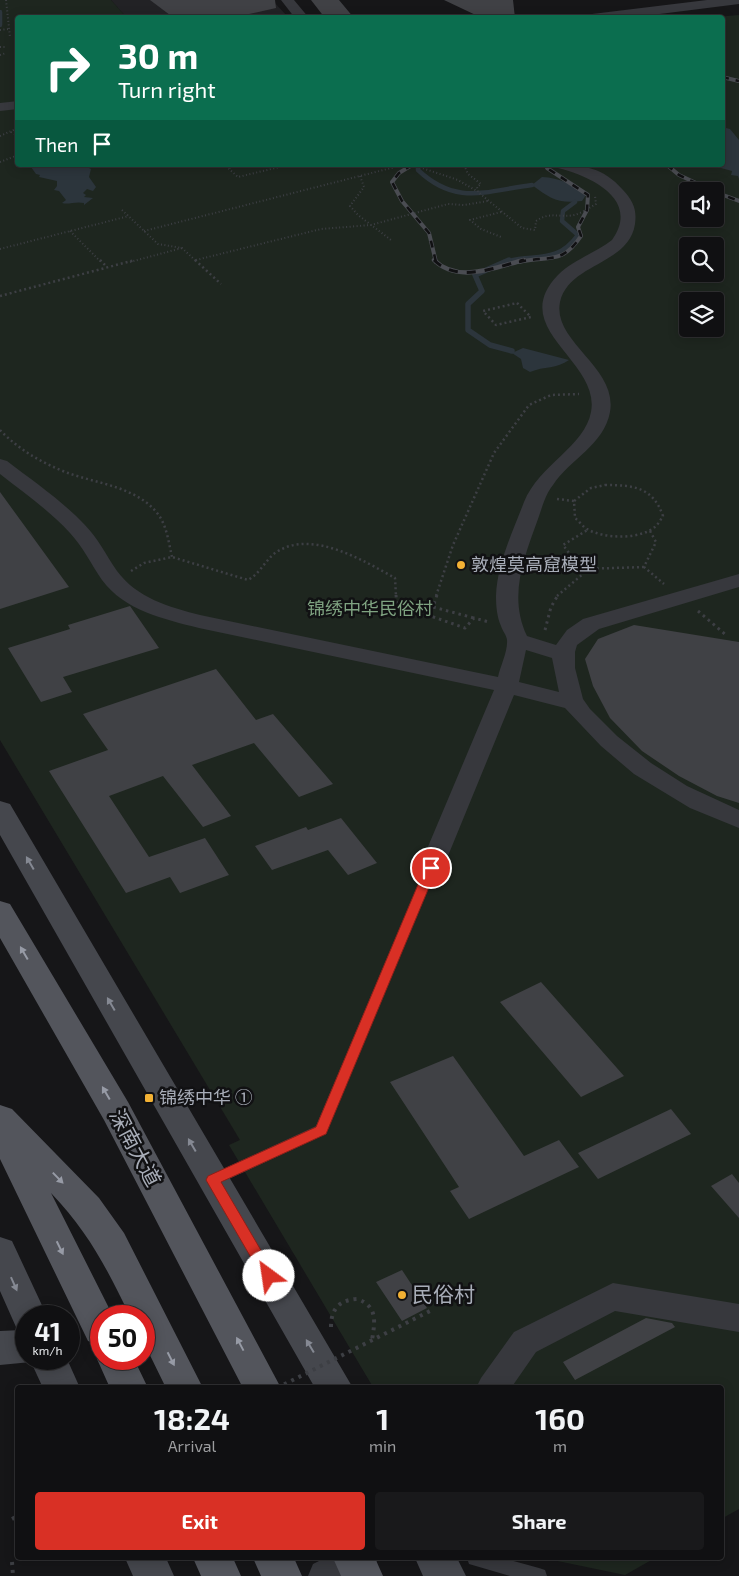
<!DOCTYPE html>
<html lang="en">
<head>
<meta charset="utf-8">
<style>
  :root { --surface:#101012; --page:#19191b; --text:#f1f3f6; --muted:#9c9d9f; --line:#303032; --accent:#d93025 }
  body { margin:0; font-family:"Exo 2","Noto Sans SC",sans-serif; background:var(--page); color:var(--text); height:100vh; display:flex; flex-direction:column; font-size:19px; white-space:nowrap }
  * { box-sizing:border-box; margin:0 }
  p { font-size:16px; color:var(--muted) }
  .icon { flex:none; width:28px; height:28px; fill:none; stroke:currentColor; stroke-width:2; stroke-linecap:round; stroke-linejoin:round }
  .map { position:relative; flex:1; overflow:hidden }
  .details { position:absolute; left:15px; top:1385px; width:709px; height:175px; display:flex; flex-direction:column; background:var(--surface); border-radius:5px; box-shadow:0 2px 12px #0003,0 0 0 1px var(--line) }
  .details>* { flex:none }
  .hud { position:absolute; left:15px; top:15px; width:710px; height:152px; border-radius:5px; box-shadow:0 2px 12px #0003,0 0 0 1px var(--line); background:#0b6e4f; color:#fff; overflow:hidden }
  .controls { position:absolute; left:679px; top:182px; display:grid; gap:10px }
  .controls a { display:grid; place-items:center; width:45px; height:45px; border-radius:5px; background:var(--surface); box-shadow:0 2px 12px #0003,0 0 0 1px var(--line); font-size:25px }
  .speed { position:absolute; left:15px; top:1305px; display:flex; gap:10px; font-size:25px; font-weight:700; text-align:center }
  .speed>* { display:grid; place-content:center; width:65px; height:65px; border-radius:50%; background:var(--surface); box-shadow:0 2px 12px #0003,0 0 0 1px var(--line); line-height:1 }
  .speed small { font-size:12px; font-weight:400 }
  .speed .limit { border:8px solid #d22; background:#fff; color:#111 }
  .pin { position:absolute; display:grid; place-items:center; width:42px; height:42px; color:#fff; margin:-21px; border:2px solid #fff; border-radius:50%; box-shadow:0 1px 5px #0007 }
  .me { position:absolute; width:55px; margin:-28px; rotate:329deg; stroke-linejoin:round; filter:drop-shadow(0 0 4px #0008) }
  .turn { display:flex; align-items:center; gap:18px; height:105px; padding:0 20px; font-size:22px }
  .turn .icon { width:65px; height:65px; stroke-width:2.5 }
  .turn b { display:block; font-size:35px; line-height:42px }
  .then { display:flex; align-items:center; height:48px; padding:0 20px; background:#0003; gap:10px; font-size:19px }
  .eta { display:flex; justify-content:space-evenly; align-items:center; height:85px; text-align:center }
  .eta b { font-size:30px; font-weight:700; line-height:35px }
  .cta { display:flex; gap:10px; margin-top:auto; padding:10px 20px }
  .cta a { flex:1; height:58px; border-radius:5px; background:var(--accent); color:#fff; font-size:20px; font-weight:700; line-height:58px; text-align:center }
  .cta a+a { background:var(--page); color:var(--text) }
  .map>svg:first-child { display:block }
  .built { fill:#222225 }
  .green { fill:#1e261f; fill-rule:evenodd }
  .water { fill:#2c353c }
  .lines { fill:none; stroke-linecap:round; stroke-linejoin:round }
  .stream-far1 { stroke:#2c353c; stroke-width:4.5 }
  .stream { stroke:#2c353c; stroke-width:5.5 }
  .building { fill:#404145 }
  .path-far3 { stroke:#3d3f44; stroke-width:2; stroke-dasharray:1 2.5; stroke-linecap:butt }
  .path-far2 { stroke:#3d3f44; stroke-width:2.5; stroke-dasharray:2 3; stroke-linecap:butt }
  .path-far1 { stroke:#3d3f44; stroke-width:3; stroke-dasharray:2.5 4; stroke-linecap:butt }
  .path { stroke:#3d3f44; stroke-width:4; stroke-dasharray:3 5; stroke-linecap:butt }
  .lane { fill:#37383d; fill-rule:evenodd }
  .street { fill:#37383d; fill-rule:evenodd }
  .secondary { fill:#45474d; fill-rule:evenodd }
  .primary { fill:#53555c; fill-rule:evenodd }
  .rail-far1-casing { stroke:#4a4c52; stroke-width:4 }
  .rail-casing { stroke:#4a4c52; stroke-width:4.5 }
  .rail-far1 { stroke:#111113; stroke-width:2.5; stroke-dasharray:7; stroke-linecap:butt }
  .rail { stroke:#111113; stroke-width:3; stroke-dasharray:9; stroke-linecap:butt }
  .path-bridge { stroke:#3d3f44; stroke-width:4; stroke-dasharray:3 5; stroke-linecap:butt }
  .oneway { fill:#858993 }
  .oneway2 { fill:#979ba6 }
  .route { fill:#d93025; stroke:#8d1f18 }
  .poi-dot { fill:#f2b134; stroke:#111113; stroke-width:2 }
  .labels { text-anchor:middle; stroke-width:5; stroke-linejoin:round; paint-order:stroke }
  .poi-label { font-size:18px; fill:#a8adb8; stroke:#111113; text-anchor:start }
  .park-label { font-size:18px; fill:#7fa381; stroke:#111113 }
  .near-street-label { font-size:21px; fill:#a8adb8; stroke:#111113 }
  .near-poi-label { font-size:21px; fill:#a8adb8; stroke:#111113; text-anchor:start }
</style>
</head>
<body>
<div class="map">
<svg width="739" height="1576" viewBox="0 0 739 1576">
  <rect width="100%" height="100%" fill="#161618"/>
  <!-- built -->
  <path class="built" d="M111 0H272L288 17H126Z"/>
  <!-- green -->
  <path class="green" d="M0 0H111L126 17 18 18V165H722V18L715 17 739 15V1509L721 1519V1388L373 1387 229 1145 240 1140 0 740ZM688 191H715V219H688ZM688 246H715V274H688ZM688 301H715V329H688Z
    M543 1558H655L625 1575Z"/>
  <!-- water -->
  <path class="water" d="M726 128 730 129 739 140V179L738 176 731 175 732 171 721 168 719 165H722L723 130H726Z
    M70 165H97L87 167 91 169 89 177 96 187 93 191 87 189 83 193 86 195 84 197 93 198 84 205V203C75 201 69 205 62 203L66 200 59 191 54 190 57 186V181L39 177 40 175 36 174 31 167 27 166Z
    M542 177C560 178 572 184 586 195L582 201C558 204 551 199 532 185Z
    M523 348 569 360C557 369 544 366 530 372L523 368 521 359 512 353Z"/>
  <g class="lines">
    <!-- stream-far1 -->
    <path class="stream-far1" d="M0 12V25
      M418 165V170C456 206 486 191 532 185
      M504 262C535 253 556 265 578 235L562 221 563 211 575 202"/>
    <!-- stream -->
    <path class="stream" d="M509 260 475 275 482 291 468 304V330L490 345 512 351"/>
  </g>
  <!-- building -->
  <path class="building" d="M150 0H275L276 8 231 18H174Z
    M311 0H339L354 18H325Z
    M444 0H513L515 18H482Z
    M0 492 69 587 0 609Z
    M130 606 159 648 63 677 72 692 41 702 8 648 70 629 68 625Z
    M634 625 739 642V803L717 796 679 776 642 751 610 718 593 686 585 659 598 639Z
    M216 669 256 720 273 714 333 784 299 797 254 743 192 765 231 816 203 827 163 776 109 796 149 857 205 838 229 875 180 893 170 877 126 893 49 771 108 750 83 714Z
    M341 818 377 863 348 875 328 850 272 870 255 846 306 827 308 830Z
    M541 982 624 1076 581 1097 500 1002Z
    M453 1056 524 1156 559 1140 579 1167 469 1219 450 1191 459 1187 390 1082Z
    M671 1109 691 1134 598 1179 578 1153Z
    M732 1174 739 1183V1218L711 1186Z
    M402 1270 427 1308 402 1321 376 1282Z
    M646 1318 672 1323 675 1327 575 1380 563 1362Z"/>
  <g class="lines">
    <!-- path-far3 -->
    <path class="path-far3" d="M6 0 10 37
      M0 30 9 29
      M0 47H7
      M0 55 6 53
      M11 132 18 136
      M0 136 18 128
      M0 162 18 155
      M241 165 228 168 238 177 288 165
      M413 165 458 180 477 191
      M464 165 468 174 481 184 477 187 478 192 522 228 535 230 536 221C550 211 560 218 574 215 582 213 589 208 596 204L595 196
      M360 176 364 187 350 206 358 215 391 240
      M122 210 158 244 182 248 197 262
      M501 212 470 220 481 229 501 237
      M70 231 101 262
      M144 231 403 165
      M0 249 129 216
      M196 260 321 229 371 225 448 204 464 205 488 201
      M130 262 182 248"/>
    <!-- path-far2 -->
    <path class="path-far2" d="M100 260 107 267
      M195 260 221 284
      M0 296 135 260
      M517 303 531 317 496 325 483 311Z
      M0 430C19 450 42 463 68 473 98 484 140 487 160 517 167 528 169 544 172 557
      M605 485C633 485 653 487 663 516 661 519 659 523 656 526 641 540 604 539 587 529 582 526 579 521 575 518L574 501 591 488Z
      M557 499 574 501
      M650 531 656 542 644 567 664 584
      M582 569 644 567
      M131 571 144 563 172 557 248 580C261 573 266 558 278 551 314 530 364 561 395 578L396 596
      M436 596 453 545 494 453 529 405 551 395 579 394
      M557 596 583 574 579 566 563 545 589 529"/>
    <!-- path-far1 -->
    <path class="path-far1" d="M396 595 397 607 406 615 419 612 465 628 474 618 489 622
      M437 595 433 607 474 618
      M698 611 726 635
      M545 630 551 607 558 595"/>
    <!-- path -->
    <path class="path" d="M331 1327C331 1309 339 1300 357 1299 378 1306 375 1322 372 1340
      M12 1519 18 1516
      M12 1562 13 1576"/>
    <!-- lane -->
    <path class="lane" d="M431 864 435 865 437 868 326 1134 218 1184 213 1186 208 1184 206 1180 208 1176 316 1126 425 868 427 865Z
      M467 1558H502L539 1568 545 1570 547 1576H510L469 1564Z"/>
    <!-- street -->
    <path class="street" d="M281 0H294L309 18H295Z
      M707 0H739V4L628 18H586L592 14Z
      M18 101V109L0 111V103Z
      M555 165C584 165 603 167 623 190 633 201 637 209 635 224 629 265 569 263 560 302 552 342 618 367 610 412 604 445 570 459 553 485 545 495 542 508 538 519 524 558 508 596 527 636L556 645 567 630 583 619 739 574V587L599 629 577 645 575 652V668L583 699 590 709 617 736 651 763 687 786 739 810V828L690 808 634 774 601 746 565 708 514 695 443 868 440 874 431 877 422 874 419 868 494 690 199 628C164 619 125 611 102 580 91 564 83 547 70 533 49 510 24 493 0 474V459L7 461C33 481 61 500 84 524 98 538 106 555 117 571 137 598 169 607 200 615L498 677C500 667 508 651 507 640 507 636 502 630 501 626 497 617 496 606 496 596 497 564 513 531 524 502 539 465 585 446 591 412 601 360 506 329 558 275 573 260 595 253 612 240 641 199 590 176 558 168ZM526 650 552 658 559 692 519 682Z
      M613 1283 739 1304V1332L615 1311 536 1352 511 1388H476L481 1378 514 1332Z
      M325 1558H378L373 1570 361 1576H308L313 1564Z"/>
    <!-- secondary -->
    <path class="secondary" d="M0 801 10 804 353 1388H315L0 835Z
      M0 1237 12 1241 47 1316H26V1359H67L80 1388H43L31 1362 0 1365V1331L22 1330 16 1327 0 1291Z
      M125 1558H166L174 1576H133Z
      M415 1558H457L466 1576H423Z"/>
    <!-- primary -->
    <path class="primary" d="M0 901 10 904 128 1102 281 1388H243L104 1120 0 938Z
      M0 1105 12 1109 99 1198 124 1233 203 1388H166L144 1343V1316H130C106 1267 89 1233 51 1193L113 1316H101V1346L88 1341 0 1159Z
      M101 1349V1359H134L148 1388H110L97 1359Z
      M193 1558H233L241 1576H201Z
      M253 1558H294L302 1576H261Z
      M333 1558H375L383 1576H341Z"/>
    <!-- rail-far1 casing -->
    <g class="rail-far1-casing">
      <path id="rail-far1" d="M722 77 739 81
        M412 165 399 173 392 182 402 201 429 233 436 262
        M667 165 679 175 713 191
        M715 192 739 201
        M519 262C548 255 561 266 581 236L578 227 587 210 588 195 547 168 548 165"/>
    </g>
    <!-- rail casing -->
    <g class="rail-casing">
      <path id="rail" d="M434 260C458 284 496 267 524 260"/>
    </g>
    <!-- rail-far1 -->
    <use href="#rail-far1" class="rail-far1"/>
    <!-- rail -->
    <use href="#rail" class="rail"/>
    <!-- path-bridge -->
    <path class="path-bridge" d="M277 1388 430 1311"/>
  </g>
  <!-- one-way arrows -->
  <defs><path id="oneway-solid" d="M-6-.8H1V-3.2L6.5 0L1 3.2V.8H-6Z" transform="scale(1.25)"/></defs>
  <g class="oneway">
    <use href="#oneway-solid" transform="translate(30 863) rotate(-120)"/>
    <use href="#oneway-solid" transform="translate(111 1004) rotate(-120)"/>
    <use href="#oneway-solid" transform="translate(192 1145) rotate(-120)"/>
    <use href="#oneway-solid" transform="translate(14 1284) rotate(66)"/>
    <use href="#oneway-solid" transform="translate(310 1346) rotate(-121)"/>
  </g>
  <g class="oneway2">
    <use href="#oneway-solid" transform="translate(24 953) rotate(-120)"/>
    <use href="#oneway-solid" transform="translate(106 1093) rotate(-120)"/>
    <use href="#oneway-solid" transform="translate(58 1178) rotate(46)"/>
    <use href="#oneway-solid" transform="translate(60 1248) rotate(64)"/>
    <use href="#oneway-solid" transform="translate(240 1344) rotate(-118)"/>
    <use href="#oneway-solid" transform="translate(171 1359) rotate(63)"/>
  </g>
  <!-- route -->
  <path class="route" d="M431 863 437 868 326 1134 221 1182 276 1276 274 1280 269 1282 264 1280 206 1180 208 1176 316 1127 425 868Z"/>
  <!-- markers -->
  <g class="poi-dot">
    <circle cx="461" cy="565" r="5"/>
    <rect x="144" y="1093" width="10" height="10" rx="2.5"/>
    <circle cx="402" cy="1295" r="5"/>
  </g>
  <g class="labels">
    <!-- poi labels -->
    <g class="poi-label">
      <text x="471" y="571">敦煌莫高窟模型</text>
      <text x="159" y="1104">锦绣中华 ①</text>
    </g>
    <!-- park labels -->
    <g class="park-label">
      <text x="370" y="615">锦绣中华民俗村</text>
    </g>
    <!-- near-street labels -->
    <g class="near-street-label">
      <text transform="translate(135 1148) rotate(62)" y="7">深南大道</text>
    </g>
    <!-- near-poi labels -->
    <g class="near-poi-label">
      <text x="412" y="1302">民俗村</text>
    </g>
  </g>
</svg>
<div class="controls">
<a><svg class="icon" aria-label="sound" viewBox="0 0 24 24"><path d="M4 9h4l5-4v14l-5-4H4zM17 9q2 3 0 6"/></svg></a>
<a><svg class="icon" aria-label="search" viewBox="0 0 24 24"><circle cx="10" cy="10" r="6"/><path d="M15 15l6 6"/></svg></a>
<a><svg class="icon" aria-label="layers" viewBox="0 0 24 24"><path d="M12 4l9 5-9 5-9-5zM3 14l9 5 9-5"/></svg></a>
</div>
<div class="speed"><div>41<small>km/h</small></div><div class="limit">50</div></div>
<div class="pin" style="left:431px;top:868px;background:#d93025"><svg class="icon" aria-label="arrive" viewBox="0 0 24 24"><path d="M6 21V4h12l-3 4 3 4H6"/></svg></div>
<svg class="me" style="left:269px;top:1276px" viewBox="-20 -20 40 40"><circle r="19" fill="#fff"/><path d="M0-13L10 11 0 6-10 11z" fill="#d93025"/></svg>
<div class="hud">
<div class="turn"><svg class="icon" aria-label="right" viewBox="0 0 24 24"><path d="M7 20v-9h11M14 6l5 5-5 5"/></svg><div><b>30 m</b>Turn right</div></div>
<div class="then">Then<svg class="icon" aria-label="arrive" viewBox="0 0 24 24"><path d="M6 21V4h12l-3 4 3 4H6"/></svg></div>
</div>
<section class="details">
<div class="eta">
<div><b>18:24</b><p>Arrival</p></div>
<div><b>1</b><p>min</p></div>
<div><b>160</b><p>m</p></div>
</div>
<div class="cta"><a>Exit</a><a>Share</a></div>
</section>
</div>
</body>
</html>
